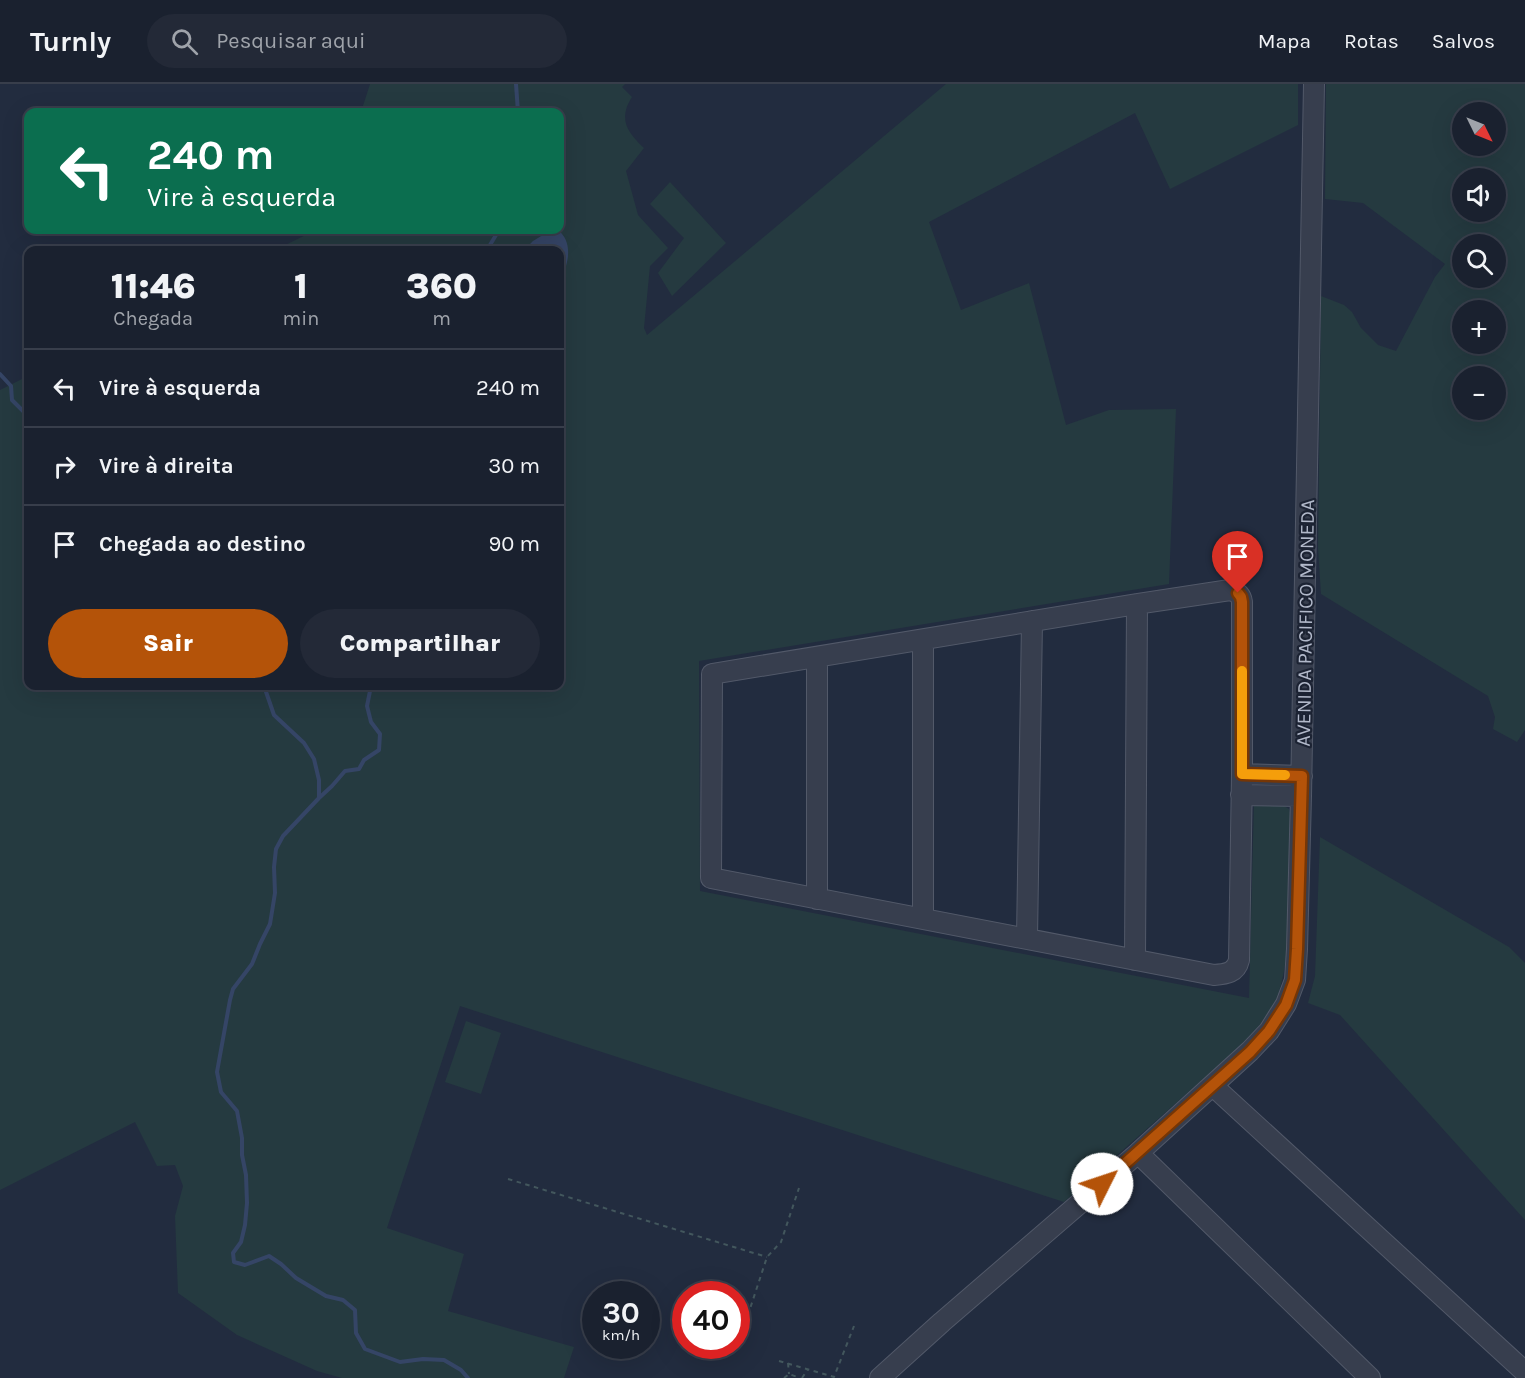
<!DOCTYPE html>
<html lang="pt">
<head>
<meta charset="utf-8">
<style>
  :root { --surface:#1a212f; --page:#232937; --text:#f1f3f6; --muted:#9fa3aa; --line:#383e4b; --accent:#b45309 }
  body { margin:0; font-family:Karla,sans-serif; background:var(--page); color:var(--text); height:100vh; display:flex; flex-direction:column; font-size:22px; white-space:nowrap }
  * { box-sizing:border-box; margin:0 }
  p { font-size:20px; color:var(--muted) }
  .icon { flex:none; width:33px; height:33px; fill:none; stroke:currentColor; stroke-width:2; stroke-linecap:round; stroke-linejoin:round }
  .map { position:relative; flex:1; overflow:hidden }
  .sheet { position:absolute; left:24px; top:162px; width:540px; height:444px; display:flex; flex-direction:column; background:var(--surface); border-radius:12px; box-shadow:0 6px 24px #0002,0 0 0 2px var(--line) }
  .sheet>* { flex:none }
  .top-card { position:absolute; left:24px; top:24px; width:540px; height:126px; border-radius:12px; box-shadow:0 6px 24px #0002,0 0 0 2px var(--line); background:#0b6e4f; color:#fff; overflow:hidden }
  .needle { width:39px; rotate:133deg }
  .controls { position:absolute; left:1452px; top:18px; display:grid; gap:12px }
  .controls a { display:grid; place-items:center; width:54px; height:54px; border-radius:50%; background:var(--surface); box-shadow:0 6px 24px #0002,0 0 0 2px var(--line); font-size:30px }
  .speed { position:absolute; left:582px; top:1197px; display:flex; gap:12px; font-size:30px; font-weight:700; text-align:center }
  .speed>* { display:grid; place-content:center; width:78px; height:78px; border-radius:50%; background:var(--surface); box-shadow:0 6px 24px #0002,0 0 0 2px var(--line); line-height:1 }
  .speed small { font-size:15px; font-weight:400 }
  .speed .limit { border:9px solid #d22; background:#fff; color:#111 }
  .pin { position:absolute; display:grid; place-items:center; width:51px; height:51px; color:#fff; margin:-62px -26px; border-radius:50% 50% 50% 0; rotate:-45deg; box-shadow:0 0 6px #0007 }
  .pin .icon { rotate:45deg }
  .me { position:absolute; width:66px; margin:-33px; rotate:49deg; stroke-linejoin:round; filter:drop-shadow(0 0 4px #0008) }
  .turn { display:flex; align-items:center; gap:21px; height:126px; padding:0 24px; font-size:27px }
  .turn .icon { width:78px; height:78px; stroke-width:2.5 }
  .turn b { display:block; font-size:42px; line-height:51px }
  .eta { display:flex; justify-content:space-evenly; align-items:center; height:102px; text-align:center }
  .eta b { font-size:36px; font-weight:800; line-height:42px }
  .cta { display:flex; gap:12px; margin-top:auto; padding:12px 24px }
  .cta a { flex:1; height:69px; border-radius:36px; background:var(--accent); color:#fff; font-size:24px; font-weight:800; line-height:69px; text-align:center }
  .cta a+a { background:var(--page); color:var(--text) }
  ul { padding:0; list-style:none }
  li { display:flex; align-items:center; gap:18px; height:78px; padding:0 24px; border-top:2px solid var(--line) }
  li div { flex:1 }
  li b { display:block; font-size:22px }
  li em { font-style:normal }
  header { display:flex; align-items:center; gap:36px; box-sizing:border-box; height:84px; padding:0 30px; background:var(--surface); border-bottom:2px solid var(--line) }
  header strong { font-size:28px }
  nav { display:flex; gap:33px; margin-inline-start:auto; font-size:21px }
  .search { width:420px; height:54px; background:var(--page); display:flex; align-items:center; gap:15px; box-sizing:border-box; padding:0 21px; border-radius:33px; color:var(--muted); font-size:22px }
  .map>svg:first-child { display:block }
  .green { fill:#253a40; fill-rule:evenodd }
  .water { fill:#354566 }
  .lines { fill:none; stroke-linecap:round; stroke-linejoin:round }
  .stream { stroke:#354566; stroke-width:4 }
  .minor-casing { stroke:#525969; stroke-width:22 }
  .path { stroke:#43575d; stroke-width:2; stroke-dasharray:4.5 4.5; stroke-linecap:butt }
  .minor { stroke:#373e4e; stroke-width:20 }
  .route-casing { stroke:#753606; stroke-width:15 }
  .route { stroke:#b45309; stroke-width:10 }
  .slow { stroke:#f59e0b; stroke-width:10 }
  .labels { text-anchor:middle; stroke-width:4.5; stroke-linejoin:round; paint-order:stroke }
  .street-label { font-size:20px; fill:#b2b9ca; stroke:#1c2333 }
</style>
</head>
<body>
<header>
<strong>Turnly</strong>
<div class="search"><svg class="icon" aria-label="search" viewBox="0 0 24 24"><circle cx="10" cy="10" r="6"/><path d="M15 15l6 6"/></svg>Pesquisar aqui</div>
<nav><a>Mapa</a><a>Rotas</a><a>Salvos</a></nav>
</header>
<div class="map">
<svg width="1525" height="1294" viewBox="0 0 1525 1294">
  <rect width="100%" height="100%" fill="#222c3f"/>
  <!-- green -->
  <path class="green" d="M370 0H625L622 3 632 13C618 35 627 48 644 64L626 87 638 131 668 164 650 182 644 244 647 251 946 0H1298V41L1170 105 1135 29 929 138 961 226 1029 199 1066 341 1109 326 1176 325 1169 500 699 577 700 807 1249 914 1254 718 1284 722 1289 725 1291 731 1287 870 1283 892 1278 913 1267 935 1251 953 1064 1118 460 922 387 1144 464 1170 448 1227 574 1263 564 1294H342L317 1287 237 1251 178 1209 175 1132 183 1102 175 1081 157 1082 135 1038 0 1106V306L28 292V602H560V166H275L316 146H560V28H361Z
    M1326 0H1525V646L1517 658 1493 645 1495 633 1488 612 1321 510 1318 464 1321 212 1344 221 1352 228 1361 244 1378 261 1396 267 1435 193 1445 180 1363 119 1325 115ZM1462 28H1496V62H1462ZM1496 94V128H1462V94ZM1496 160V194H1462V160ZM1462 226H1496V260H1462ZM1462 292H1496V326H1462Z
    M670 98 726 159 672 212 658 189 684 154 650 120Z
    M1320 753 1509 863 1525 879V1136L1340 931 1308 919 1315 892Z
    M466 937 501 949 481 1010 445 998Z"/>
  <!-- water -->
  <path class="water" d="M551 146H558C569 155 570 168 566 182L560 183V166H524L533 157Z"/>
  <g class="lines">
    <!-- stream -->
    <path class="stream" d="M516 0 518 28
      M487 166 499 146
      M0 290 11 302 12 316 28 332
      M264 602 274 631 304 659 314 675 319 696V714
      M371 602 367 622 371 638 380 650 379 666 364 676 359 685 345 687 332 702 319 714 283 752 276 765 274 783 275 809 270 840 260 860 252 880 233 905 230 916 217 988 221 1008 237 1027 242 1054V1071L246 1091 247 1119 245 1141 241 1158 233 1169 234 1178 245 1181 269 1172 281 1180 296 1194 326 1212 343 1216 355 1226 356 1249 365 1265 400 1278 423 1275 444 1276 461 1286 468 1294"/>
    <!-- minor casing -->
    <g class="minor-casing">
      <path id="minor" d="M1230 506C1238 508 1241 511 1242 518V690L1239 876C1236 889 1226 890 1214 891L711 794 712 590 1137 520Z
        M923 556V834
        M1242 690 1302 692
        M1241 711 1301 712
        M817 815V573
        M1027 854 1032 537
        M1135 876 1137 520
        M1213 1002 1525 1288
        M1138 1069 1370 1294
        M880 1294 942 1238 1138 1069 1250 967 1269 947 1286 920 1295 896 1297 865 1301 712 1314 0"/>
    </g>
    <!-- path -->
    <path class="path" d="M508 1095 767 1173
      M745 1240 767 1173 781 1158 799 1104
      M779 1277 834 1293 854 1242
      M788 1279 789 1290
      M784 1294 789 1290 800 1294
      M802 1294 808 1285"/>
    <!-- minor -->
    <use href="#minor" class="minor"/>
  </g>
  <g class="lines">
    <!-- route casing -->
    <g class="route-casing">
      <path id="route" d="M1102 1100 1250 968 1269 947 1286 921 1295 896 1297 865 1302 692 1242 690V518L1241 513 1238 509"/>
    </g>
    <!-- route -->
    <use href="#route" class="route"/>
    <!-- slow -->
    <path class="slow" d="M1242 587V690L1285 691"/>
  </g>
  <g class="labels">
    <!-- street labels -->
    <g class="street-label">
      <text transform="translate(1305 539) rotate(-89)" y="7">AVENIDA PACIFICO MONEDA</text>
    </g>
  </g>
</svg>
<div class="controls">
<a><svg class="needle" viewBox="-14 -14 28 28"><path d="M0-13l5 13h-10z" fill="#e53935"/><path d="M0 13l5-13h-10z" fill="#9fa3aa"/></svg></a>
<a><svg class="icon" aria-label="sound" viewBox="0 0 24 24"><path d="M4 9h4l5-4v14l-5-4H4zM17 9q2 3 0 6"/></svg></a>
<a><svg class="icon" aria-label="search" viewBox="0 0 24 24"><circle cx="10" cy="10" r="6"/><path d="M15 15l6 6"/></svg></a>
<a>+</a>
<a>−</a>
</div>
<div class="speed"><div>30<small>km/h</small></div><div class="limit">40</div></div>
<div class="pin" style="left:1238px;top:509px;background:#d93025"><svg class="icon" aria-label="arrive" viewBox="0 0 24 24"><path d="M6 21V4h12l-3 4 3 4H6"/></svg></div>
<svg class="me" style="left:1102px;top:1100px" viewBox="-20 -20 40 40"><circle r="19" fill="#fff"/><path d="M0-13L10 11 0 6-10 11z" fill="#b45309"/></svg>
<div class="top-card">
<div class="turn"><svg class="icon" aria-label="left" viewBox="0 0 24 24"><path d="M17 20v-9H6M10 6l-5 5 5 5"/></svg><div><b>240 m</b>Vire à esquerda</div></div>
</div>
<section class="sheet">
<div class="eta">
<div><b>11:46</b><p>Chegada</p></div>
<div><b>1</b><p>min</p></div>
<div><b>360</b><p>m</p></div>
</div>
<ul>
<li><svg class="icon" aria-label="left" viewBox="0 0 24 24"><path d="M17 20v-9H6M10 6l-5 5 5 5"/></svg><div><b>Vire à esquerda</b></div><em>240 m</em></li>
<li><svg class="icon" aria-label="right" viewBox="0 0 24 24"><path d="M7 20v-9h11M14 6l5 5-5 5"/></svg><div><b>Vire à direita</b></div><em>30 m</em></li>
<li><svg class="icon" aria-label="arrive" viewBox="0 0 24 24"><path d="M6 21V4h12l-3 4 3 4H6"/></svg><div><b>Chegada ao destino</b></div><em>90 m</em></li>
</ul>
<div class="cta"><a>Sair</a><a>Compartilhar</a></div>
</section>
</div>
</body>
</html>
